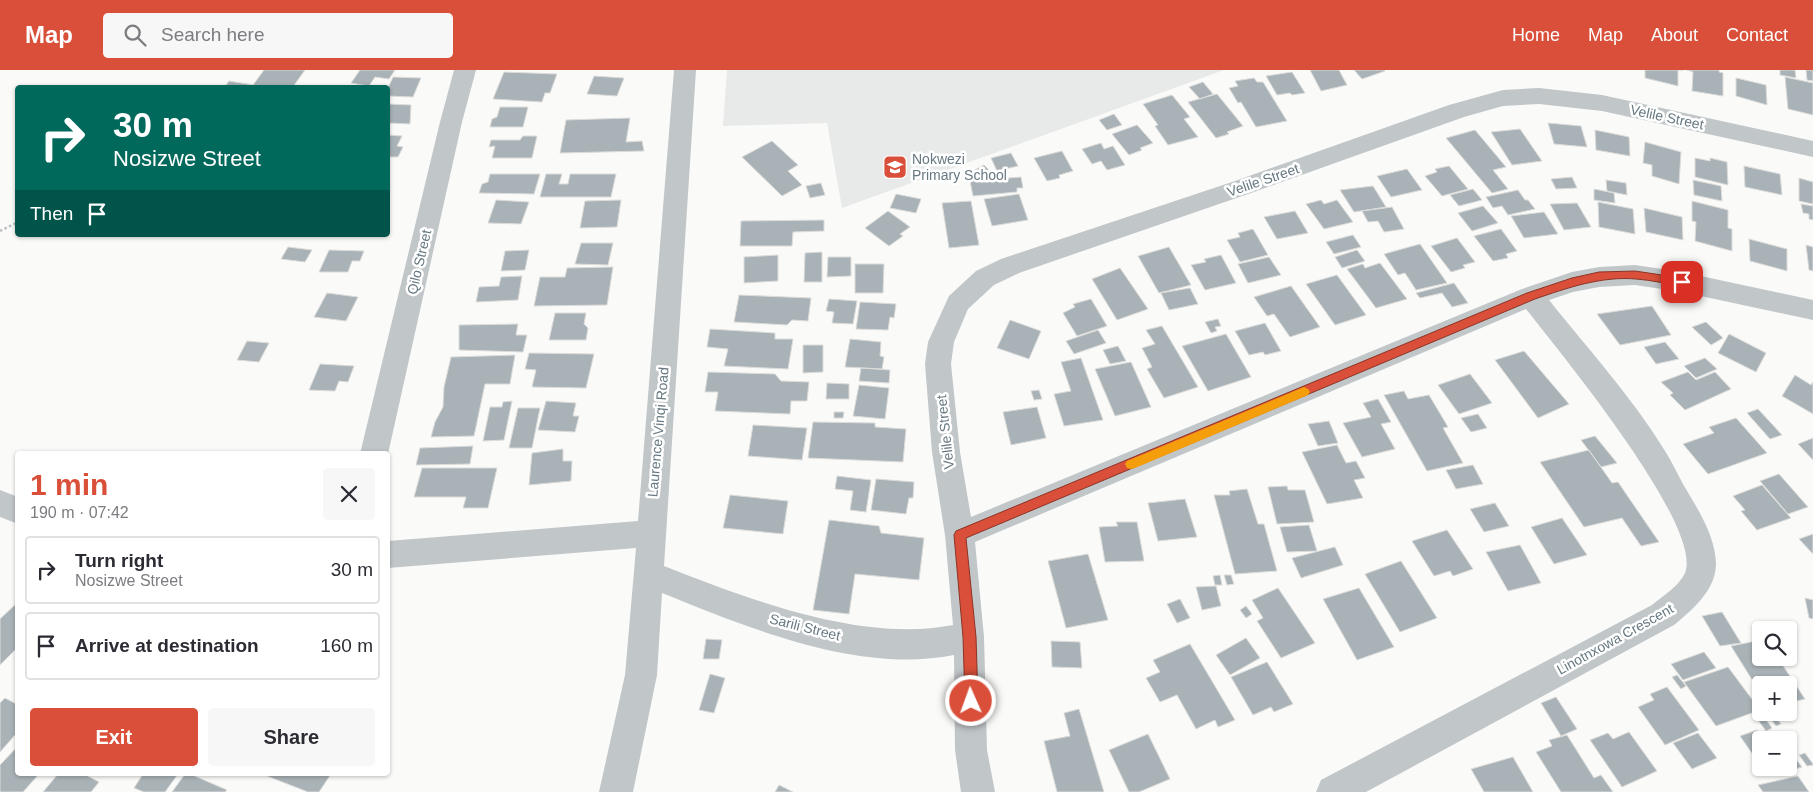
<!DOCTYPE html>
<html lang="en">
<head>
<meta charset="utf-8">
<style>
  :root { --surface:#fff; --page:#f7f7f7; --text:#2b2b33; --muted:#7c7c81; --line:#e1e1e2; --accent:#d94f39 }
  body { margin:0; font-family:Helvetica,sans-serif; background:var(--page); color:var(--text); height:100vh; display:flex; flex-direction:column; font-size:19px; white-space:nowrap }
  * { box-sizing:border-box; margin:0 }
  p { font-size:16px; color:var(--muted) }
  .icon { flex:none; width:28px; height:28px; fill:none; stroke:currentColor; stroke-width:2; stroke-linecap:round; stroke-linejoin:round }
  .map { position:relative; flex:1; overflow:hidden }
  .panel { position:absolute; left:15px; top:381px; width:375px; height:325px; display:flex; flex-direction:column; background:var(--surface); border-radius:5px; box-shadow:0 1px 4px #0004 }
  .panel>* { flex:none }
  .hud { position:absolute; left:15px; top:15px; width:375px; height:152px; border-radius:5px; box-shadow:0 1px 4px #0004; background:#00695c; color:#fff; overflow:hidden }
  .tools { position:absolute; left:1752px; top:551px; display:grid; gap:10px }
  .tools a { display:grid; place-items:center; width:45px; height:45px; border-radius:5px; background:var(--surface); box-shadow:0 1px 4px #0004; font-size:25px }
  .pin { position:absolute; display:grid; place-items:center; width:42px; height:42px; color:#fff; margin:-21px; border-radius:10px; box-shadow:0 2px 8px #0006 }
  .me { position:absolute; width:55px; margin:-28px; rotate:358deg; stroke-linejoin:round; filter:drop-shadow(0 0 4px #0008) }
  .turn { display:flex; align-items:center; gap:18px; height:105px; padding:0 15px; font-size:22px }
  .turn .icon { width:65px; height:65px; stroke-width:2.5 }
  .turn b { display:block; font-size:35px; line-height:42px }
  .then { display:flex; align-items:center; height:48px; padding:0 15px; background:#0003; gap:10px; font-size:19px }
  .round { display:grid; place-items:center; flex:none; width:52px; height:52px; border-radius:5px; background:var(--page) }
  .summary { display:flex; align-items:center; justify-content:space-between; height:85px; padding:0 15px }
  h1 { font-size:30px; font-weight:600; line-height:38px; color:var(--accent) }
  .primary-button { display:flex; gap:10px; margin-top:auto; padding:10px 15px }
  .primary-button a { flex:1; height:58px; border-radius:5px; background:var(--accent); color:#fff; font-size:20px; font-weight:600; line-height:58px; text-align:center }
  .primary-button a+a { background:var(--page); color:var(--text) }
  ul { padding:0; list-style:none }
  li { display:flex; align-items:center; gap:15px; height:68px; margin:0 10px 8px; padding:0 5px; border:2px solid var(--line); border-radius:5px }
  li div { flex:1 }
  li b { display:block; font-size:19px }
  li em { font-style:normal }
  header { display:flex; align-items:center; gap:30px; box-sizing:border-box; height:70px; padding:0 25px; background:var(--accent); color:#fff }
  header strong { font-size:24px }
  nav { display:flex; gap:28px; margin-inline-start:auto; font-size:18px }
  .search { width:350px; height:45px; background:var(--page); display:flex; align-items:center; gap:12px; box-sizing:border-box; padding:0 18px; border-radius:5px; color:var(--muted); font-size:19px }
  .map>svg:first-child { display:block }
  .built { fill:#e8eae9 }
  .building { fill:#a9b2b7; stroke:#dcdcda }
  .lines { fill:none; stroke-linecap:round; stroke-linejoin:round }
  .path { stroke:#bcbfc1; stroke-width:2.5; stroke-dasharray:2.5 2.5; stroke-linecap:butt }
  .minor { fill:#c1c6c9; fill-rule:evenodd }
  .route { fill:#d94f39; stroke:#8d3325 }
  .slow { fill:#f59e0b }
  .labels { text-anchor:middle; stroke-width:5; stroke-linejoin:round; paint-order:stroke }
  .street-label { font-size:14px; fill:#667881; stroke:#fff }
  .poi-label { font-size:14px; fill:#667881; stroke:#fff; text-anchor:start }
</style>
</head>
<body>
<header>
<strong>Map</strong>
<div class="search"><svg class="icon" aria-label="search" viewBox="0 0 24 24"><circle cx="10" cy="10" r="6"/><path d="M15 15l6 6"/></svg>Search here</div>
<nav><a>Home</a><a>Map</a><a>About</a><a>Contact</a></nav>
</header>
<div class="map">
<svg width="1813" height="722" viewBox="0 0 1813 722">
  <rect width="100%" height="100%" fill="#fafaf8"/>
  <!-- built -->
  <path class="built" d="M727 0H1224L842 138 827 53 723 56Z"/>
  <!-- building -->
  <path class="building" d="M264 0H305L292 18H224L229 11 253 15Z
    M360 0H395L389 9 375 7 369 16 351 13Z
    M1310 0H1339L1347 15 1321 21Z
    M1354 0H1384L1385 1 1362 9Z
    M1645 0H1683H1678V16L1645 8Z
    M1687 0H1719V2L1723 3V26L1692 21 1693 2Z
    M1780 0H1795L1796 8 1780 5Z
    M1806 0H1813V11L1807 10Z
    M504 2 557 4 550 23H545L542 32 493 29Z
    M1292 2 1305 23 1292 25 1290 23 1277 25 1266 6Z
    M594 6 624 8 617 26 587 24Z
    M393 7 421 8 413 27 388 26V18Z
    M1785 7 1813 13V45L1788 39Z
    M1254 8 1257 12H1263L1287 51 1256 57 1241 32 1238 33 1229 18 1238 16 1235 11Z
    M1736 8 1766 15 1767 35 1736 26Z
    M1203 12 1213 24 1200 29 1189 17Z
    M1217 24 1243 56 1227 62 1229 64 1216 68 1188 32Z
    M1172 25 1190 47 1184 49 1198 67 1168 75 1155 56 1158 55 1143 34Z
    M388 34 411 35 410 54 388 53Z
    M500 37H528L523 57H490L492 49 497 47Z
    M1114 44 1122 55 1107 60 1099 50Z
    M630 48 626 72 642 71 644 81 560 83 566 50Z
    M1548 53 1581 56 1587 77 1554 74Z
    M1137 55 1153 73 1140 78 1142 80 1129 85 1112 64Z
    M1520 59 1542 91 1512 95 1491 62Z
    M1475 60 1506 97 1493 100 1508 119 1492 123 1446 68Z
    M1595 60 1629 67 1630 86 1596 80Z
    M388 65 402 66 397 76 403 77 398 87H388Z
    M523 66H537L532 88H492L495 76 489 77 491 70H520Z
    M772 71 798 95 788 101 802 115 782 126 742 87Z
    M1645 72 1681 82 1679 114 1652 106V95L1643 93Z
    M1101 73 1104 79 1113 76 1125 95 1107 100 1101 91 1092 94 1082 79Z
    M1062 81 1073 101 1059 105 1060 108 1047 111 1034 88Z
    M1011 83 1018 96 997 101 991 88Z
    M1695 88 1710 91V88L1727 92 1728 115 1695 107Z
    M984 95 989 100 978 106 973 101Z
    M1449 96 1468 119 1442 126 1425 106 1437 102 1435 99Z
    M1744 96 1780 104 1782 125 1745 117Z
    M1407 99 1422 120 1391 127 1377 106Z
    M490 104H540L534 124 479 123 482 114 488 112Z
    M546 104H562L559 114H568L570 104H616L611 127H540Z
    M1021 107 1023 118H1017V122L973 126 970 111Z
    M1572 107 1577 118 1556 119 1551 109Z
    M1799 108 1813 112V134L1799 131Z
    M1606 110 1626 113 1627 125 1607 121Z
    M1693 110 1721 116 1722 131 1694 125Z
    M821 113 825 125 810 128 806 116Z
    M1373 116 1386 137 1354 142 1340 120Z
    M1473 119 1482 130 1459 136 1450 125Z
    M1594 119 1614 123 1615 133 1594 130Z
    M1518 120 1525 130H1528L1535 139 1508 145 1502 136 1493 138 1486 127Z
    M896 124 921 129 916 143 890 138Z
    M1019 124 1028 150 992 156 984 129Z
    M496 130 529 132 521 154 488 153Z
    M621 130 617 157 580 158 585 131Z
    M1321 130 1324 134 1337 130 1353 152 1324 159 1306 134Z
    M971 131 979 175 949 178 942 133Z
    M1692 131 1728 140V158L1732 159V181L1695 171 1696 152 1692 151Z
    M1598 132 1633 139 1635 164 1599 157Z
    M1577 133 1591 157 1564 160 1550 134Z
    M1801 134 1813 136V150L1809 149V144L1803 143Z
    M1483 136 1498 153 1472 161 1458 143Z
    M1392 137 1404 159 1384 162 1378 151 1368 152 1362 141Z
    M1644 138 1682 147 1683 170 1646 162Z
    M888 141 910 157 900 164 903 166 889 176 865 158Z
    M1295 141 1308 163 1277 169 1264 147Z
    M1544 142 1558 164 1524 168 1511 146Z
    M824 150V161L793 162 792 176H740L741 151Z
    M1253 159 1268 185 1240 192 1227 170 1240 167 1238 163Z
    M1501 159 1517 181 1506 184 1508 188 1493 191 1474 166Z
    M1353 165 1361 177 1334 184 1326 172Z
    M1457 168 1475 192 1463 195 1465 198 1451 202 1431 176Z
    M1749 169 1787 179V201L1750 191Z
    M581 173H613L608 195 575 194Z
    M1420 174 1447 213 1416 220 1405 203 1398 205 1384 184Z
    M1806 175 1813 177V201L1809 200Z
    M288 177 312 180 305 192 281 189Z
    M1169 177 1191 215 1159 223 1138 186Z
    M329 180 364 181 360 191H352L348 202H319Z
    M529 180 525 200 501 201 505 181Z
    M1357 180 1365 191 1342 198 1335 187Z
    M822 182V212H804L805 183Z
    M778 185V211L744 213V187Z
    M1221 185 1236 213 1205 220 1191 195 1206 192 1204 189Z
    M828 187H851V206L827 207Z
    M1269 187 1281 205 1248 213 1238 194Z
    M1380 193 1407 229 1376 238 1347 199 1363 194 1365 198Z
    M855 194H884L883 223H855Z
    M613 197 607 235 534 236 540 207H565L567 198Z
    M1120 198 1148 239 1117 250 1092 209Z
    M1337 205 1366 245 1335 255 1306 214Z
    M522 206 518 230 476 232 479 217 499 216 501 207Z
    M1454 213 1468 233 1452 237 1442 223 1420 228 1416 223Z
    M1291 216 1320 257 1290 267 1274 244 1267 246 1254 227Z
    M1190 218 1198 234 1169 240 1161 223Z
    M327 223 358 227 346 251 314 247Z
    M739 225 811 228 808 251 792 250 787 255 734 252Z
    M829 229 857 231 853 254 832 253 834 242 826 241Z
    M1091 229 1107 256 1077 266 1063 243 1075 237 1073 234Z
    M860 232 896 234 894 248 890 247 888 260 856 259Z
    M1652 236 1671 265 1620 275 1597 244Z
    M555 243H586L584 254 588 258 586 270H549Z
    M1218 249 1221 256 1215 257 1217 261 1211 263 1205 252Z
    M1010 250 1041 261 1029 289 997 278Z
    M1706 252 1723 268 1711 275 1692 257Z
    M1265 253 1281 281 1265 285 1263 282 1249 285 1235 261Z
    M518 254 516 265H527L523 282 459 280V255Z
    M1162 256 1198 317 1164 328 1147 299 1152 297 1142 278 1155 274 1146 260Z
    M710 259 775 263V269H793L788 299 724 296 728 279 707 277Z
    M1098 260 1106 273 1074 284 1066 271Z
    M1226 264 1251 307 1208 321 1182 276Z
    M1729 264 1766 283 1756 302 1718 283Z
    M850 269 881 272 880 286 884 287 882 299 845 297Z
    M247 271 269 273 259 292 237 290Z
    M1665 272 1679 289 1656 294 1644 277Z
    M803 275H823V302L803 303Z
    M1118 276 1126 291 1110 294 1103 280Z
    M1524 281 1569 334 1538 348 1495 290Z
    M529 283 594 284 586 318 532 317 536 300 525 299Z
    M515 285 510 314H485L474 366 431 367 435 352 443 337 444 317 451 287Z
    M1081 288 1103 350 1064 356 1054 324 1071 321 1061 292Z
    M1705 288 1717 299 1696 308 1684 296Z
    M1131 292 1151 337 1115 346 1095 299Z
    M320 294 354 296 348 312 339 311 335 321 309 320Z
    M861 298 890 300 889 313 859 311Z
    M708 302 775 304 781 311 809 312 807 331H791L790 344 715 341 718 322H705Z
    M1688 302 1696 310 1715 302 1731 319 1685 340 1670 325 1673 323 1661 312Z
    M1470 304 1492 333 1459 344 1438 315Z
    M1795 305 1811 315 1813 312V344L1782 326Z
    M827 313 849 314V329H826Z
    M859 315 889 318 885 349 853 346Z
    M1039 320 1042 329 1034 330 1031 321Z
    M1404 321 1408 329 1429 325 1448 357 1443 358 1463 393 1427 401 1384 325Z
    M1378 329 1391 352 1381 354 1395 379 1362 387 1343 353 1371 347 1363 333Z
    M512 331 504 370 483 371 490 337H502L503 332Z
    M546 331 576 333 573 346H579L575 362 538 360Z
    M1037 337 1046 368 1011 375 1003 342Z
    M518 338H540L532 378H509Z
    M1758 339 1782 365 1770 369 1747 343Z
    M834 342H844L843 348H834Z
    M1478 344 1487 358 1471 362 1461 348Z
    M1736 348 1767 383 1708 404 1683 374 1714 363 1709 357Z
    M1329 351 1338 373 1318 376 1308 354Z
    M813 352 875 353V357L906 359 903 392 808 388Z
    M753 355 807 358 802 390 748 386Z
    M1595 366 1617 393 1601 397 1581 370Z
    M1813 368V390L1798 374Z
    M1337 375 1346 393 1356 391 1365 408 1354 410 1363 428 1327 434 1302 382Z
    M473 376 470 394 416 395 420 378Z
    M563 379V391H572L571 411 529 415 532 383Z
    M1589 380 1612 413 1618 412 1659 472 1641 476 1622 448 1584 457 1540 392Z
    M1473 395 1483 414 1456 419 1446 400Z
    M422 398H497L488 438H463L466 427H414Z
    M1779 404 1808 437 1788 444 1760 411Z
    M837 406 871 410 866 442 850 440 853 421 835 419Z
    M876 409 914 412 913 428H909L906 444 871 440Z
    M1762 415 1791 448 1757 460 1741 441 1745 440 1733 426Z
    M1287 416 1288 420H1305L1314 452 1277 454 1268 417Z
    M1247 419 1258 454H1264L1277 501 1235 504 1214 425H1230L1229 421Z
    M730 425 788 431 783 464 723 458Z
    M1185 429 1197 467 1158 471 1148 433Z
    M1495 433 1509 456 1484 462 1470 439Z
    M1562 448 1587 485 1554 494 1531 457Z
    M829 450 879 456 881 463 924 468 919 510 855 504 849 544 813 540Z
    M1116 452H1137L1144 491 1105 492 1099 457 1118 456Z
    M1309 455 1317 481 1287 482 1280 457Z
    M1447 460 1473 499 1453 506 1450 501 1434 506 1412 471Z
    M1813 464V484L1799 469Z
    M1520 475 1541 513 1508 521 1486 482Z
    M1335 477 1343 495 1301 508 1292 488Z
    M1088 484 1108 550 1066 558 1048 491Z
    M1401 491 1437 548 1400 562 1365 504Z
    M1220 505 1222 515H1215L1213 506Z
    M1224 505H1231L1234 514 1227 515Z
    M1216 516 1221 536 1202 540 1196 517Z
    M1278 518 1315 573 1281 588 1257 551 1263 548 1252 530Z
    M1359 518 1394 577 1357 590 1323 529Z
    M1805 528 1813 530V549L1809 548Z
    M1180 529 1190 548 1177 553 1167 534Z
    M18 532V577L0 595V549Z
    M1246 536 1252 544 1246 548 1240 540Z
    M1722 542 1741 573 1720 576 1702 546Z
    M1246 568 1260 588 1230 605 1216 585Z
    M706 569 722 570 719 589H703Z
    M1761 570V588H1778L1805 629 1789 633V615H1761V624L1731 576Z
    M1051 571 1080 572 1082 598 1052 597Z
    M1190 574 1235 650 1218 657 1215 650 1196 659 1177 625 1160 632 1146 608 1160 602 1153 590Z
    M1704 582 1716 598 1683 610 1671 594Z
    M1267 592 1293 634 1274 642 1271 637 1253 645 1231 607Z
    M1728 597 1760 640 1716 656 1684 612Z
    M710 604 725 608 714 643 699 640Z
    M1677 605 1686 616 1681 619 1672 607Z
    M1667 617 1699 660 1665 675 1638 637 1654 630 1650 624Z
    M1556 627 1577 659 1561 666 1541 633Z
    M5 628 18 635V666L15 665 0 682V633Z
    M1079 639 1104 722H1057L1044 671 1070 666 1064 643Z
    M1773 643 1781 654 1776 656 1768 645Z
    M1764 647 1772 658 1766 661 1758 650Z
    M1757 660 1764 670H1761V691L1758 692 1740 666Z
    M1629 662 1657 701 1622 717 1590 670 1608 663 1613 669Z
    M1698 663 1717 688 1692 699 1673 673Z
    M1148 664 1170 709 1139 722H1129L1109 680Z
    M1567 665 1594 708 1601 705 1613 722H1561L1536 682 1552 676 1549 670Z
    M18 676V704H39L23 722H0V695Z
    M1805 683 1813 694V695L1807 696 1799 685Z
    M1513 687 1533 722H1484L1471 699Z
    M1794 687 1802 697 1795 699 1789 690V689Z
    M58 704H84L99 712 91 722H43Z
    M143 704H178L165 722H144L134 718Z
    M185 704H190L227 720 225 722H172Z
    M268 704H331L319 722H308L267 706Z
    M1798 706 1809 722H1763L1758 715Z
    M779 715 793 722H775Z"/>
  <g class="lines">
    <!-- path -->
    <path class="path" d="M0 161 18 152"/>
    <!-- minor -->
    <path class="minor" d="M454 0H476L462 52 388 384H360L440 52Z
      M674 0H696L664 496C748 529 861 573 953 555L945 465 932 382 925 294 928 272 949 226 976 201 1001 189 1235 111 1449 35 1503 20 1539 18 1602 25 1813 71V87L1602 41 1539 34 1503 36 1464 47 1251 123 1019 203 994 215 968 239 954 272 951 294 960 382 971 447 1522 219 1572 202 1599 197 1635 195 1682 202 1813 230V250L1682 222 1635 215 1599 217 1573 222 1549 230C1588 279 1632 327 1665 381 1672 392 1677 403 1683 414 1697 438 1716 466 1716 495 1715 521 1692 540 1674 555L1366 722H1316L1321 710 1652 535C1663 526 1679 516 1685 503 1704 456 1558 280 1526 239L975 472 984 567 987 680 995 722H961L955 680 954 585C859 604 749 558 662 523L657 605 633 722H599L625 605 636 478 388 498V471L638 451Z
      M0 420 18 427V454L0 447Z"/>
  </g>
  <!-- route -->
  <path class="route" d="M1635 201 1682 208 1687 212 1682 216C1667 214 1651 210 1636 209 1601 206 1567 218 1535 229L966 468 976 567 978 631 976 636 971 638 966 636 965 631 963 567 954 465 956 461 1527 223 1572 208 1599 202Z"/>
  <!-- slow -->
  <path class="slow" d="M1304 317 1308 319 1310 322 1308 325 1135 398 1131 399 1127 398 1125 394 1127 391Z"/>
  <!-- icons -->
  <defs>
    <g id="school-square" transform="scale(1.25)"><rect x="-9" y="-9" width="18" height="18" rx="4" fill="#d94f39" stroke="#fff"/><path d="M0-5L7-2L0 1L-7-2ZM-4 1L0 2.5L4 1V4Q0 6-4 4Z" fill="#fff"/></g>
  </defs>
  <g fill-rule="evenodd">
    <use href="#school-square" x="895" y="97"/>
  </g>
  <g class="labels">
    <!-- street labels -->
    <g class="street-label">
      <text transform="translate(1667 47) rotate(12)" y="5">Velile Street</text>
      <text transform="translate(1263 110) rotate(-19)" y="5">Velile Street</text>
      <text transform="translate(419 192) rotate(-77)" y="5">Qilo Street</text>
      <text transform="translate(658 362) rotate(-85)" y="5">Laurence Vinqi Road</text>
      <text transform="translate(945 362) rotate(-96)" y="5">Velile Street</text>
      <text transform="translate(805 557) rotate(14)" y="5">Sarili Street</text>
      <text transform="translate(1615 569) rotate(-29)" y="5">Linotnxowa Crescent</text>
    </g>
    <!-- poi labels -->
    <g class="poi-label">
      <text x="912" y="94">Nokwezi<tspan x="912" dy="16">Primary School</tspan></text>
    </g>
  </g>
</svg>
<div class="tools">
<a><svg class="icon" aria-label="search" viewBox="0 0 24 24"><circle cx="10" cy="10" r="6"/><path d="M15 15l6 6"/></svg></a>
<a>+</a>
<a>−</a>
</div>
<div class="pin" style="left:1682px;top:212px;background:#d93025"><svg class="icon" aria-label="arrive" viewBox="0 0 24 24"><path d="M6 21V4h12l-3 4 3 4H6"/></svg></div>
<svg class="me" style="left:971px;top:631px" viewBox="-20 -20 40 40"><circle r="17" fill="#d94f39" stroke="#fff" stroke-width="3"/><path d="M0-11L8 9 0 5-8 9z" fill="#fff"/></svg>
<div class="hud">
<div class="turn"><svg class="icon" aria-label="right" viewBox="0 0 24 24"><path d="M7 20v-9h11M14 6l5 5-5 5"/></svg><div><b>30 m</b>Nosizwe Street</div></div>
<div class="then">Then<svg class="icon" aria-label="arrive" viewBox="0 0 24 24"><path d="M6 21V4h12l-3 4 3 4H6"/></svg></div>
</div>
<section class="panel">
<div class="summary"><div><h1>1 min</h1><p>190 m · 07:42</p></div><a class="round"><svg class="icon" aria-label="close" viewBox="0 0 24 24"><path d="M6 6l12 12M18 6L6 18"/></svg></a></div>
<ul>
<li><svg class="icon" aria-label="right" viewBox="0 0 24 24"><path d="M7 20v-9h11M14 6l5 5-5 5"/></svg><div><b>Turn right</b><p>Nosizwe Street</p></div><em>30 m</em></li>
<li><svg class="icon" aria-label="arrive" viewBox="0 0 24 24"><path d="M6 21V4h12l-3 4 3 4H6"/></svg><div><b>Arrive at destination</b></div><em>160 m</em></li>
</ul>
<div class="primary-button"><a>Exit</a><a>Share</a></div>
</section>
</div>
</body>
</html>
